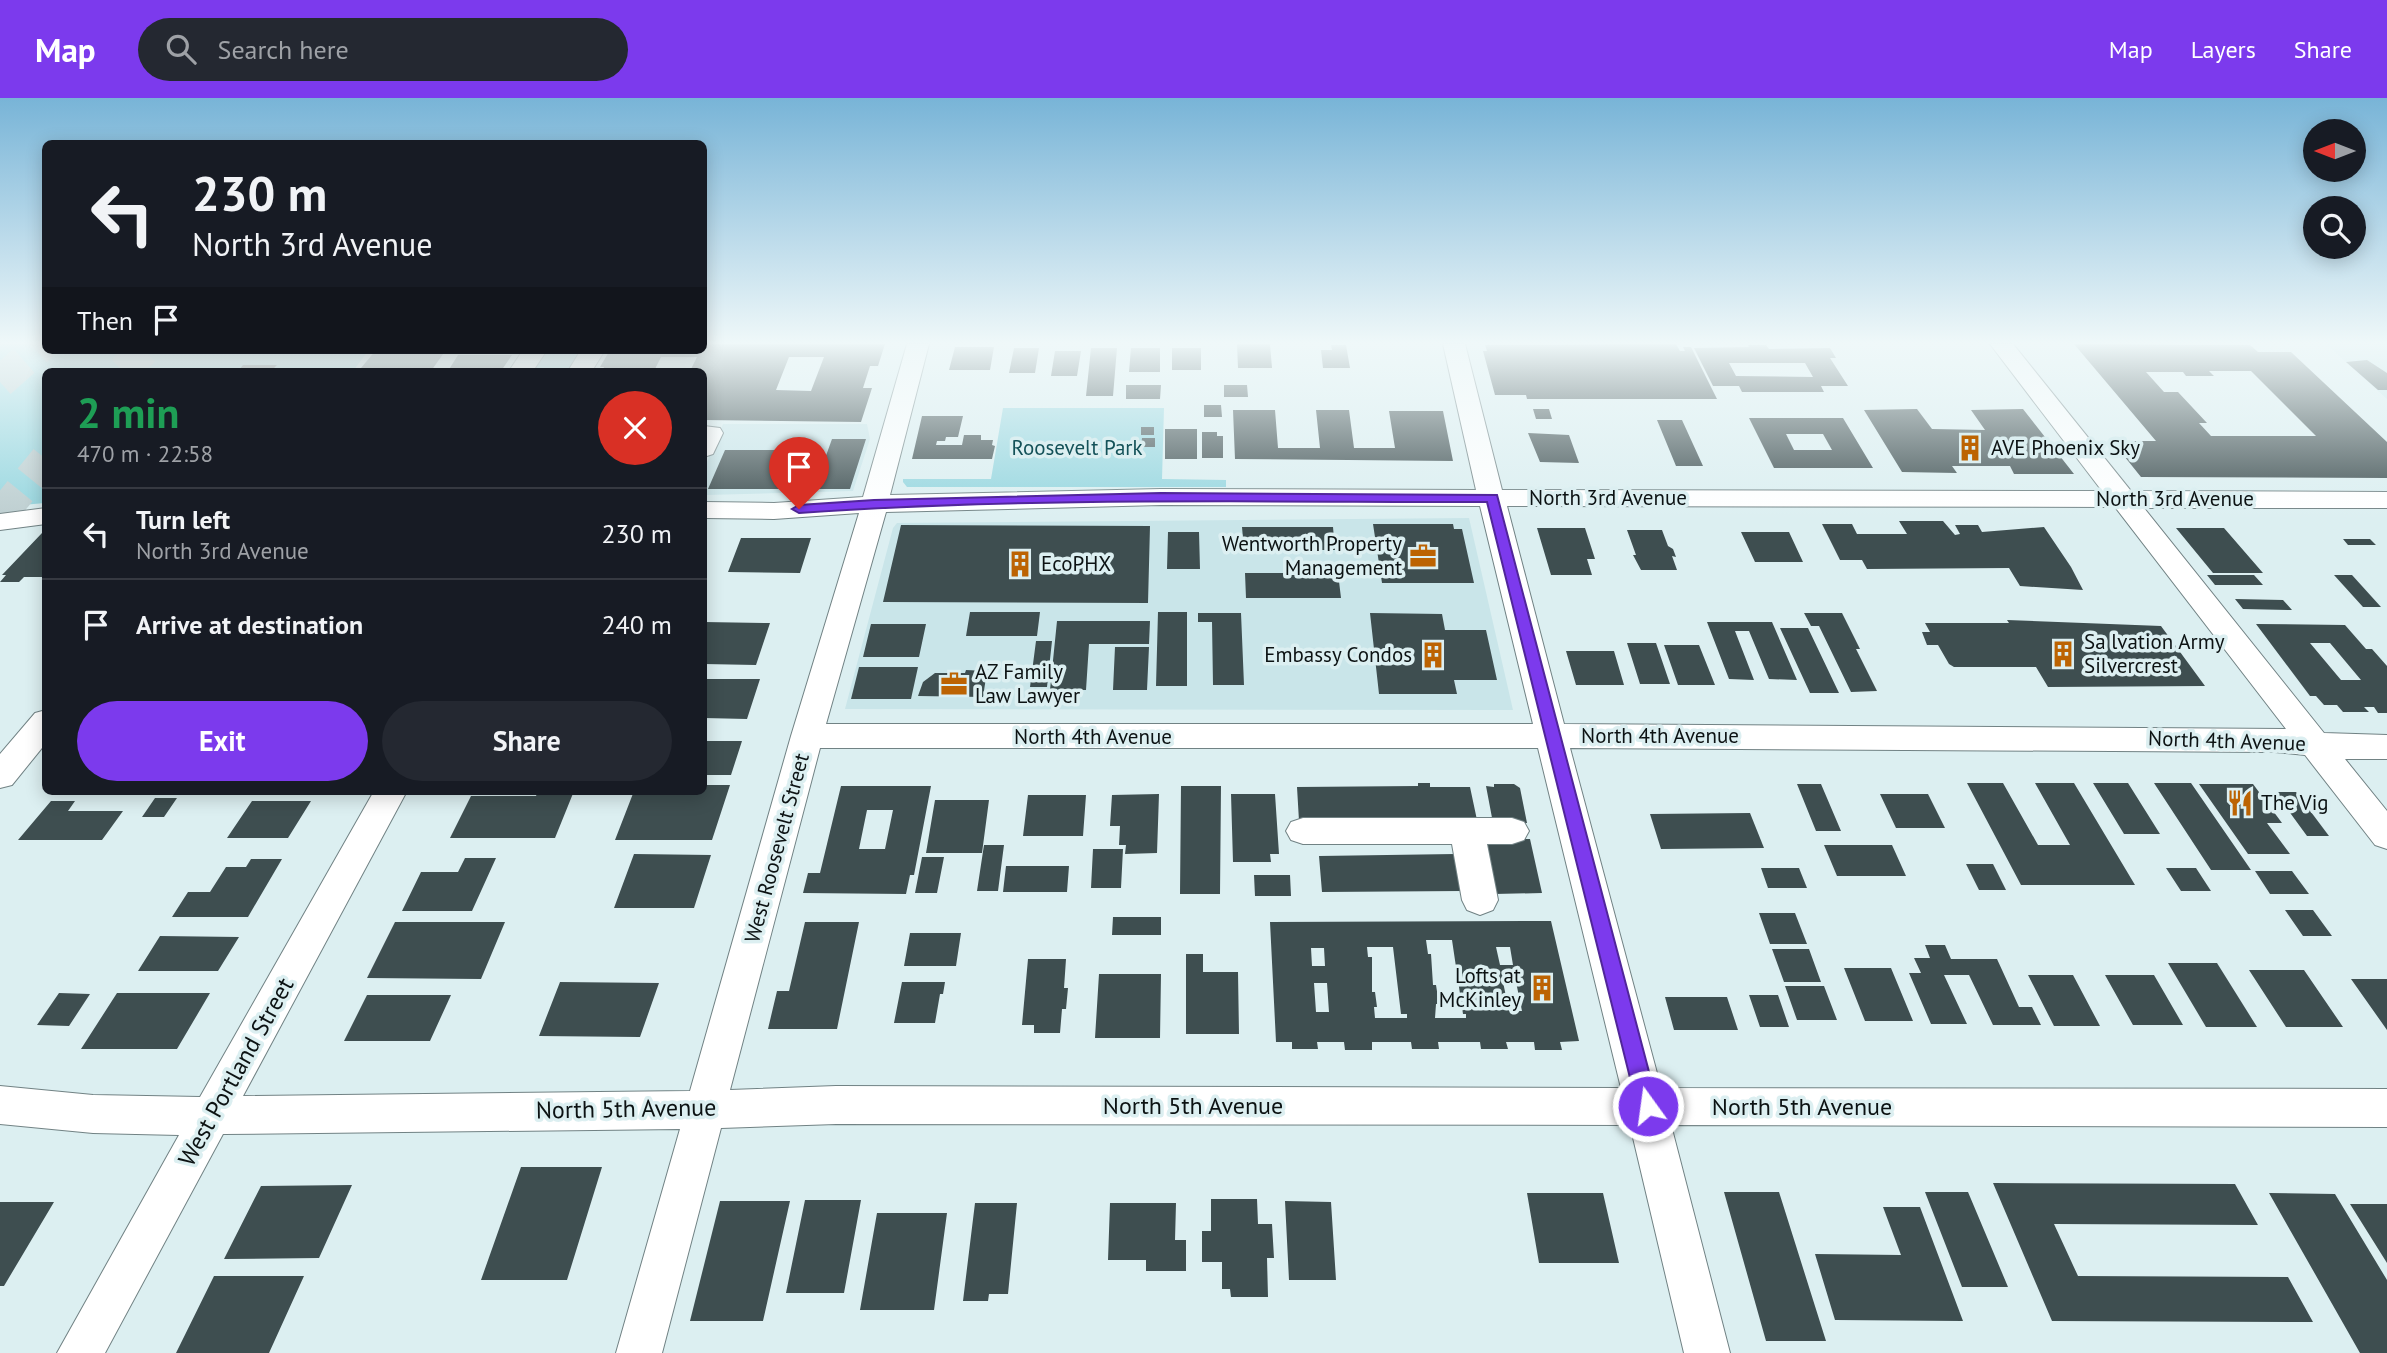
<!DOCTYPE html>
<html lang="en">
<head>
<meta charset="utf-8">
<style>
  :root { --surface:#171b24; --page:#242831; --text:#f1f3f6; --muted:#9ea1a6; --line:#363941; --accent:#7c3aed }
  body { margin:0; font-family:"PT Sans",sans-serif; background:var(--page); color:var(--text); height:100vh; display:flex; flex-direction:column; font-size:26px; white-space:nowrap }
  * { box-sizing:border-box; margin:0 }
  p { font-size:23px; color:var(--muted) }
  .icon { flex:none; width:38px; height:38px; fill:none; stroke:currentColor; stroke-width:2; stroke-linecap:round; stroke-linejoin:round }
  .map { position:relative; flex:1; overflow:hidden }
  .panel { position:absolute; left:42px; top:270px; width:665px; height:427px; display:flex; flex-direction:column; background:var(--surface); border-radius:10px; box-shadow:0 4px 18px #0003 }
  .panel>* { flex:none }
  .top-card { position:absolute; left:42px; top:42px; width:665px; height:214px; border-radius:10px; box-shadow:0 4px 18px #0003; background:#171b24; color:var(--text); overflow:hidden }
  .needle { width:46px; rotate:270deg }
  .buttons { position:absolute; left:2303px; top:21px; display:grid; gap:14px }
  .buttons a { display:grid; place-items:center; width:63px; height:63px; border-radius:50%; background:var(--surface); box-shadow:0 4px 18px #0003; font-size:35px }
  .pin { position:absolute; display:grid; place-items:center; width:60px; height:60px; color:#fff; margin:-72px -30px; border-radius:50% 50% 50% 0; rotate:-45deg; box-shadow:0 0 7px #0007 }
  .pin .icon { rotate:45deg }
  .me { position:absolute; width:77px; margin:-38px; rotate:346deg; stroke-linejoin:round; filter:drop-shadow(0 0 5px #0008) }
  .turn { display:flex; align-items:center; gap:24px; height:147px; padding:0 35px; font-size:32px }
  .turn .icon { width:91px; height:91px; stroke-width:2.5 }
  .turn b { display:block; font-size:49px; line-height:60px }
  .then { display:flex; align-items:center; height:66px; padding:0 35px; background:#0003; gap:14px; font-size:26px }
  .round { display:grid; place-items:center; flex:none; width:74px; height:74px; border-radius:37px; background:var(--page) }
  .summary { display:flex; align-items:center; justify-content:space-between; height:119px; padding:0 35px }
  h1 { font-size:42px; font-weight:700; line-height:52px; color:#1e9e55 }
  .primary-button { display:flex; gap:14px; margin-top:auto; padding:14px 35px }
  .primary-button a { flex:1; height:80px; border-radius:42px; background:var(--accent); color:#fff; font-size:28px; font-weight:700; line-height:80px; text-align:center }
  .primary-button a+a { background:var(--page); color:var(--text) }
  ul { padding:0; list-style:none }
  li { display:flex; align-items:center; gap:21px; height:91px; padding:0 35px; border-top:2px solid var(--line) }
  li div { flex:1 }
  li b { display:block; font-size:26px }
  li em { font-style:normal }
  header { display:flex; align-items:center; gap:42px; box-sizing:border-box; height:98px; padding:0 35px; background:var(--accent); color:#fff }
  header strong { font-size:33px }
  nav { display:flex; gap:38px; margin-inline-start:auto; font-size:24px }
  .search { width:490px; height:63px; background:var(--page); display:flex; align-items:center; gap:18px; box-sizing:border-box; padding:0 24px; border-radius:38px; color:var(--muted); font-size:26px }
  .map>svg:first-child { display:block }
  .built { fill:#c9e5e9 }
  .green { fill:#96d6df }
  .building { fill:#3e4e50; fill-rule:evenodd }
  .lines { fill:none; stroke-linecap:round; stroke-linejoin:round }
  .highway-tunnel { stroke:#bdced0; stroke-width:32; stroke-dasharray:32 16; stroke-linecap:butt }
  .minor-casing { stroke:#718284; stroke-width:2 }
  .minor { fill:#fff; fill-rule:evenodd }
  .route { fill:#7c3aed; stroke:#51269a; stroke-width:2 }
  .labels { text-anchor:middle; stroke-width:7; stroke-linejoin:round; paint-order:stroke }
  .park-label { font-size:21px; fill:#145158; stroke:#dceff1 }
  .poi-label { font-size:21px; fill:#0c1213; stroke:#dceff1; text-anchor:start }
  .street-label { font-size:21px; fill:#0c1213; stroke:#dceff1 }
  .near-street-label { font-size:24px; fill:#0c1213; stroke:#dceff1 }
</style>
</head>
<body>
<header>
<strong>Map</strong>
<div class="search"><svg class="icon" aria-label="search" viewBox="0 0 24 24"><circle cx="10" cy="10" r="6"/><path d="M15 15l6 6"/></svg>Search here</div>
<nav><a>Map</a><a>Layers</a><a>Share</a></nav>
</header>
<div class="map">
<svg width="2387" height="1255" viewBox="0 0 2387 1255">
  <rect width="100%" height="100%" fill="#dceff1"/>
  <!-- built -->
  <path class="built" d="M2326 246H2387V301Z
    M723 326H867L870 341 853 393 706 397 704 396V371Z
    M1469 420 1513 612 845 611 893 430 897 425Z"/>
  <!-- green -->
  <path class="green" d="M0 246H45L46 252H369L353 273H46L45 405 0 409Z
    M541 252H585L572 273H527Z
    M1003 310H1164L1162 381 1226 382V389H907L903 384V381H991Z"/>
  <!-- building -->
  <path class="building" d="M704 246H885L878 268H870L863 290H872L861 324 704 322V273H690L697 259H661L654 273H602L604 269H600L610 252H704ZM789 259H824L811 293 776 292Z
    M1237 246H1270L1272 270H1238Z
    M1676 246 1680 253H1685L1683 249H1691L1717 301H1527L1526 297H1495L1483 253H1487L1485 247Z
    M2074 246 2250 247 2258 254H2291L2387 344V380L2141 379 2112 343H2156ZM2209 273H2251L2316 338H2211L2199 325H2207L2178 294H2164L2146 274H2183L2186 278H2214Z
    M1331 247H1346L1350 270H1323L1321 252H1332Z
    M1748 247H1766L1769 251 1830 250 1836 260H1830L1848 288H1821L1824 294H1742L1739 288H1713L1694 250 1749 249ZM1729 265H1805L1813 279 1736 278Z
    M955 249H994L990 272H949Z
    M1014 250H1039L1035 275H1009Z
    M1091 250H1117L1113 298H1086Z
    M1131 250H1160V274H1129Z
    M1172 250H1201V272H1172Z
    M376 252H446L431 273H363L366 270H361Z
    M1055 253H1081L1077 278H1051Z
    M458 257H512L501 273H448Z
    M2367 262 2387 275V292H2378L2346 264Z
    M243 267H277L271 273H238Z
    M1126 287H1161L1160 301H1126Z
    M1224 287H1247L1248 299H1224Z
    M1204 307H1221L1222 319H1204Z
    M1533 311H1549L1552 321H1536Z
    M1917 311 1932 331 1985 332 1971 312 2023 311 2074 376H2014L2010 368H1952L1957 375 1902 374 1864 312Z
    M1233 312H1275L1278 350H1320L1316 312H1349L1354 350H1395L1389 313H1443L1453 363 1235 361Z
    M922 318H963L958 339H946L945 343H937L936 347H962L964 337H981V342H993L992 347 995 348 992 361H912Z
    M1749 320H1843L1873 370H1774ZM1786 336H1823L1832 352H1794Z
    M1657 322H1682L1703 368H1676Z
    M1141 329H1154V337H1141Z
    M1165 331H1197V361H1165Z
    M1202 334H1217V338H1223V360H1202Z
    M1528 335 1569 337 1579 365 1540 364Z
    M1142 340H1155V349H1141Z
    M832 341H866L850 391H708L725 352H781L776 366H823Z
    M1899 423H1943L1955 437 1960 436 1955 427H1978L1982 434 2044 429 2071 469 2083 492 2020 488 2009 470 1867 471 1862 462H1840L1822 426H1852L1857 436H1907Z
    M1373 426H1453L1454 431H1462L1474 485H1382Z
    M901 427 1150 428 1148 505 883 504Z
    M1242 429H1333L1335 452H1244Z
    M1537 430H1585L1595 461H1587L1592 477H1551Z
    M2176 430H2224L2263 475H2213Z
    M1627 432H1662L1668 448 1673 451 1676 459 1672 458 1677 472H1641L1633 457H1636Z
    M1168 434H1199L1200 471H1167Z
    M1741 434H1789L1803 464H1755Z
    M42 435H46V479H24L19 484H0L6 477H2Z
    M741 440H811L800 475 728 474Z
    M2343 441H2370L2376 447H2348Z
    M1245 475H1338L1341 500H1246Z
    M2207 477H2254L2263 487H2215Z
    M2334 477H2352L2381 509H2363Z
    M2235 501 2283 502 2292 512 2243 511Z
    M970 514H1040L1037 538H966Z
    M1158 514H1187V588H1156Z
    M1198 515H1241L1244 587H1213L1212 524H1198Z
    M1370 515 1442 516 1445 532H1486L1497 582H1454L1457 596H1379Z
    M1804 515H1842L1860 551H1856L1877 593 1851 594 1819 528H1811Z
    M2007 522 2161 528 2205 588 2048 589 2036 569H1954L1949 566 1938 547H1927L1922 534H1930L1925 525H2009Z
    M1057 523H1150L1149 546H1089L1086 592H1050Z
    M704 524 770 525 756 567 704 566Z
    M1707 524H1772L1797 582 1769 581 1749 533H1735L1754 582 1729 581Z
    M871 526H926L919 559H863Z
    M2256 526 2345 527 2366 551H2372L2387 568V615H2378L2374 609H2364L2369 614H2343L2337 607H2324L2316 598H2310ZM2310 545H2330L2361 582H2341Z
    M1780 530H1808L1839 595H1810Z
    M1036 543H1052L1047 589H1030Z
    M1627 545H1656L1670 586H1640Z
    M1664 547H1699L1715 587H1678Z
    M1115 549H1149L1147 592H1113Z
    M1566 553H1614L1624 587H1576Z
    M859 569H918L911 601H851Z
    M966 572 987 573 983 599 918 598 923 584 935 575H965Z
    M704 581H760L747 621 704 620Z
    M704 643H742L731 677H704Z
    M1418 685H1430V689H1470L1477 722 1299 723 1297 689 1418 688Z
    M1967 685H2003L2038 747H2070L2035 685H2074L2135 787H2021Z
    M2093 685H2128L2160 736H2124Z
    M2154 685H2191L2251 772H2211Z
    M1494 686H1514L1520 690 1527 725H1493L1486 688 1494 689Z
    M1797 686H1821L1841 733H1816Z
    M2199 686H2253L2282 725H2267L2290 756H2248Z
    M704 687H730L712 742H615L634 693H704Z
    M841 688H931L914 777H910L906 796 803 795 808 775H820ZM867 712H893L885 751H859Z
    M1181 688H1221L1220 796H1180Z
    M538 693H574L555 740H450L471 698H536Z
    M2275 694H2296L2329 738H2307Z
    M1159 696 1157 755 1125 756 1126 747H1119L1120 728H1110L1112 697Z
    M1231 696H1275L1279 756H1270L1271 764H1233Z
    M1880 696H1928L1945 730H1896Z
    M1028 697H1086L1083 738H1023Z
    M155 700H177L164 719H142Z
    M935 702H989L982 755H926Z
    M51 703H75L68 713H123L102 742H18Z
    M252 703H311L288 740H227Z
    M1750 715 1764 750 1661 751 1650 716Z
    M1484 741H1530L1542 795 1494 796Z
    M984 747H1004L998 793H977Z
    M1824 747H1892L1906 778H1837Z
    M1093 751H1123L1121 790H1091Z
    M634 756 711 757 694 810H614Z
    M1455 756 1462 793 1322 794 1319 758Z
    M922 759H944L937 795H915Z
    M465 760H496L472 813H402L421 774H458Z
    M251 761H282L248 819H172L188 794H210L226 769H246Z
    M1966 766H1993L2006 792H1979Z
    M1006 768H1069L1067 794H1003Z
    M1761 770H1799L1807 790H1768Z
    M2166 770H2196L2211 793H2181Z
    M2255 773H2292L2309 796H2270Z
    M1254 777H1290L1291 798H1255Z
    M2285 812H2313L2332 838H2303Z
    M1759 815H1795L1807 846H1770Z
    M1113 819H1161V837H1112Z
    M1551 823 1579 943 1560 944 1562 952H1535L1534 944H1506L1508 951H1481L1480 944H1438L1439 951H1412L1411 944H1372V952H1345L1344 944H1317L1318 951H1292V944H1276L1270 824ZM1426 842H1452L1463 916H1466V920H1435L1436 906H1439L1436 887H1433L1431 856H1428ZM1367 849H1393L1401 916H1407V920H1375L1374 909H1377L1375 894H1372V859H1368ZM1496 849H1510L1513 867H1500ZM1311 850H1324L1325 868H1312ZM1503 884H1516L1522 913H1509ZM1314 885H1327L1329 914H1316Z
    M395 824H505L481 881 367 880Z
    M805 824H859L837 931H768L777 893H789Z
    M910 835H961L956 868H904Z
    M160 838 239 839 218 873H138Z
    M1925 847H1945L1951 861H1997L2019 909H2032L2041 927H1993L1969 877H1944L1967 926H1931L1909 875H1921L1914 860H1930Z
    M1772 851H1809L1821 884H1784Z
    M1186 856H1203V874H1238L1239 936H1186Z
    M1028 861H1066L1064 890H1068L1066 911H1062L1060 935H1034V927H1022Z
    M2168 865H2217L2257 929H2206Z
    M1844 870H1891L1913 923H1865Z
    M2249 872H2304L2343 929H2286Z
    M1099 876H1161L1160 940H1095Z
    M2028 877H2073L2100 928H2054Z
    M2105 877H2154L2183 927H2133Z
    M2351 881H2387V932Z
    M560 884 659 885 640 939 539 938Z
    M902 884H945L943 896H940L935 925H894Z
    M1785 888H1824L1837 922H1797Z
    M59 895 90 896 69 928 37 927Z
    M117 895H210L177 951H81Z
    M367 897H451L430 943H344Z
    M1749 897H1778L1789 929H1760Z
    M1665 899H1727L1738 932H1674Z
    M521 1069H602L567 1182H481Z
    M1993 1085 2235 1086 2258 1127 2054 1126 2078 1178 2288 1179 2313 1224 2052 1223Z
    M352 1087 319 1160 224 1161 261 1088Z
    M1724 1094H1779L1826 1243H1766Z
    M1925 1094H1968L2008 1189H1962Z
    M1527 1095H1603L1619 1165H1539Z
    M2269 1095 2335 1096 2387 1182V1255H2360Z
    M1211 1101H1257L1258 1126H1272L1274 1160H1267L1268 1199H1231L1230 1191H1222V1164H1202V1133H1211Z
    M805 1102H861L844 1195H786Z
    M720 1103H790L763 1223H690Z
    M1285 1103 1331 1104 1336 1182H1289Z
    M0 1104H54L4 1188H0Z
    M975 1105H1017L1008 1196H989L988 1203H963Z
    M1110 1105H1176L1175 1142H1186V1173H1146V1162H1108Z
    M2350 1106H2387V1165Z
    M1883 1109H1920L1963 1223 1835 1222 1815 1156 1901 1157Z
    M877 1115H947L934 1212H860Z
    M214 1178H304L269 1255H176Z"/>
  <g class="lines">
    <!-- highway-tunnel -->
    <path class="highway-tunnel" d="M123 273 144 252
      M0 284 43 246
      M0 418 46 361"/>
    <!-- minor casing -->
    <g class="minor-casing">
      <path id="minor" d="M907 246H929L890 397 1161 391 1476 392 1443 246H1465L1502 392 2102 393 1990 246H2013L2131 393 2387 394V410H2144L2324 635 2387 637V661H2345L2387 713V751L2375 747 2305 657 2275 654 1570 650 1661 990 2387 991V1029L1671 1027 1730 1255H1684L1630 1027 836 1026 721 1030 662 1255H616L680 1031 223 1036 105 1255H57L179 1037 93 1035 0 1026V988L93 997 200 999 374 693H407L243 998 690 993 791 638 859 415 774 421 704 420V404L774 405 863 399ZM1161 407 1480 408 1533 626H826L886 414ZM1507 408 2115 409 2286 631 1564 626ZM820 650H1538L1621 990 836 988 730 992Z
        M523 252H547L533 273H509Z
        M581 252H605L592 273H568Z
        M704 328 720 330 723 335 713 356 704 359Z
        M46 410V426L0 432V416Z
        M46 612V645L12 687 0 690V656L35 615Z
        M1303 720H1512L1524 724 1529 733 1524 742 1512 746H1487L1498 802 1493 812 1480 817 1467 812 1462 802 1452 746H1303L1291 742 1286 733 1291 724Z"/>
    </g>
    <!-- minor -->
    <use href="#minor" class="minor"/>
  </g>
  <!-- sky -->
  <linearGradient id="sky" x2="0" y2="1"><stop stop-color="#78b4d7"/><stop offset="0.58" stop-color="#eff8f9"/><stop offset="1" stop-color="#eff8f9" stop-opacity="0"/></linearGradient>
  <rect width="2387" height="422" fill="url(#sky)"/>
  <!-- route -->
  <path class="route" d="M1161 395 1497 397 1658 1008 1655 1015 1648 1018 1640 1015 1637 1008 1487 404C1258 404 1027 399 799 415L792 411 799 407 874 402Z"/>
  <!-- icons -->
  <defs>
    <g id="building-bare" transform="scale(2.1)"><path d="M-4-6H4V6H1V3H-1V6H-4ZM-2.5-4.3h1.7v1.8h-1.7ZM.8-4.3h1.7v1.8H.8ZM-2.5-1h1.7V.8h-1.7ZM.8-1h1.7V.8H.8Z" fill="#bc6302" stroke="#dceff1" stroke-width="2.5" paint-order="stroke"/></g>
    <g id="office-bare" transform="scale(2.1)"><path d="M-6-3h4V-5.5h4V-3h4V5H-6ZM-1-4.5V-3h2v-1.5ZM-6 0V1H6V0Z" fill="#bc6302" stroke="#dceff1" stroke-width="2.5" paint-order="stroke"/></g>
    <g id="restaurant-bare" transform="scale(2.1)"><path d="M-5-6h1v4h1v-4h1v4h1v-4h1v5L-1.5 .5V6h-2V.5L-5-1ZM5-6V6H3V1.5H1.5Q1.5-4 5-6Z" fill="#bc6302" stroke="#dceff1" stroke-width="2.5" paint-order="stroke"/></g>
  </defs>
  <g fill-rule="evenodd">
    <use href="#building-bare" x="1970" y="350"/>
    <use href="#office-bare" x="1423" y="458"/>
    <use href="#building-bare" x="1020" y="466"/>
    <use href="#building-bare" x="2063" y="556"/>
    <use href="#building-bare" x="1433" y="557"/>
    <use href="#office-bare" x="954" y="586"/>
    <use href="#restaurant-bare" x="2240" y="705"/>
    <use href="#building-bare" x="1542" y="890"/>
  </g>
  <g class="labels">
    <!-- park labels -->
    <g class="park-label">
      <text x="1077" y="357">Roosevelt Park</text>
    </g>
    <!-- poi labels -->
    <g class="poi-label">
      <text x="1991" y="357">AVE Phoenix Sky</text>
      <text x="1402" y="453" text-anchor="end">Wentworth Property<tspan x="1402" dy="24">Management</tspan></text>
      <text x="1041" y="473">EcoPHX</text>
      <text x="2084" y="551">Sa lvation Army<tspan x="2084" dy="24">Silvercrest</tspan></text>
      <text x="1412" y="564" text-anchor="end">Embassy Condos</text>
      <text x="975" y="581">AZ Family<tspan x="975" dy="24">Law Lawyer</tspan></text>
      <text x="2261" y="712">The Vig</text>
      <text x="1521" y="885" text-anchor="end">Lofts at<tspan x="1521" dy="24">McKinley</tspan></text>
    </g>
    <!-- street labels -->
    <g class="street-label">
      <text x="1608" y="407">North 3rd Avenue</text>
      <text x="2175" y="408">North 3rd Avenue</text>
      <text x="1660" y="645">North 4th Avenue</text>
      <text x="1093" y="646">North 4th Avenue</text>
      <text transform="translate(2227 643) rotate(2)" y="7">North 4th Avenue</text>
      <text transform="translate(777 750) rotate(-75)" y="7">West Roosevelt Street</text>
    </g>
    <!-- near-street labels -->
    <g class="near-street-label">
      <text transform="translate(236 974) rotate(-61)" y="8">West Portland Street</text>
      <text x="1193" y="1016">North 5th Avenue</text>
      <text x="1802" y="1017">North 5th Avenue</text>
      <text transform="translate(626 1011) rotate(-1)" y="8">North 5th Avenue</text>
    </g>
  </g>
</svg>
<div class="buttons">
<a><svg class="needle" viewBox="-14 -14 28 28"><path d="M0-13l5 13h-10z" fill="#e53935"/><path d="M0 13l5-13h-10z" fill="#9ea1a6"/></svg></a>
<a><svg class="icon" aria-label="search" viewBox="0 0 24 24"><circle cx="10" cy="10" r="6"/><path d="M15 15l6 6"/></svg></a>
</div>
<div class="pin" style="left:799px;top:411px;background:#d93025"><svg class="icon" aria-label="arrive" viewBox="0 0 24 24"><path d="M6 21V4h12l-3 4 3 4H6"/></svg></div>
<svg class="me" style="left:1648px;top:1008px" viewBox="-20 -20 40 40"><circle r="17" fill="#7c3aed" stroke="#fff" stroke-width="3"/><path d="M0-11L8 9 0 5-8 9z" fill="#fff"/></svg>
<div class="top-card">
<div class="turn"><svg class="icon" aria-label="left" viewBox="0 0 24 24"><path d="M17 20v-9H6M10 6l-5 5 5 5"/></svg><div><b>230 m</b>North 3rd Avenue</div></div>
<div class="then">Then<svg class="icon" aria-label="arrive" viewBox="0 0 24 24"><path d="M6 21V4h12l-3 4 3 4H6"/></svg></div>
</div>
<section class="panel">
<div class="summary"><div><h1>2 min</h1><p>470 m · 22:58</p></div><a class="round" style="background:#d93025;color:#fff"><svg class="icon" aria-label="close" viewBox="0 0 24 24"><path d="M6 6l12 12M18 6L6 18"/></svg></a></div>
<ul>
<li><svg class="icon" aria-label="left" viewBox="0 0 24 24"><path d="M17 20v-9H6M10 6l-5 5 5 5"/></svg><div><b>Turn left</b><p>North 3rd Avenue</p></div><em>230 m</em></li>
<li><svg class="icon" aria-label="arrive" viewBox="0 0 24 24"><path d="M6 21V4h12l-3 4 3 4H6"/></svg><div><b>Arrive at destination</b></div><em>240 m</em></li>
</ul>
<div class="primary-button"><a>Exit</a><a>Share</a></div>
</section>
</div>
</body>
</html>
